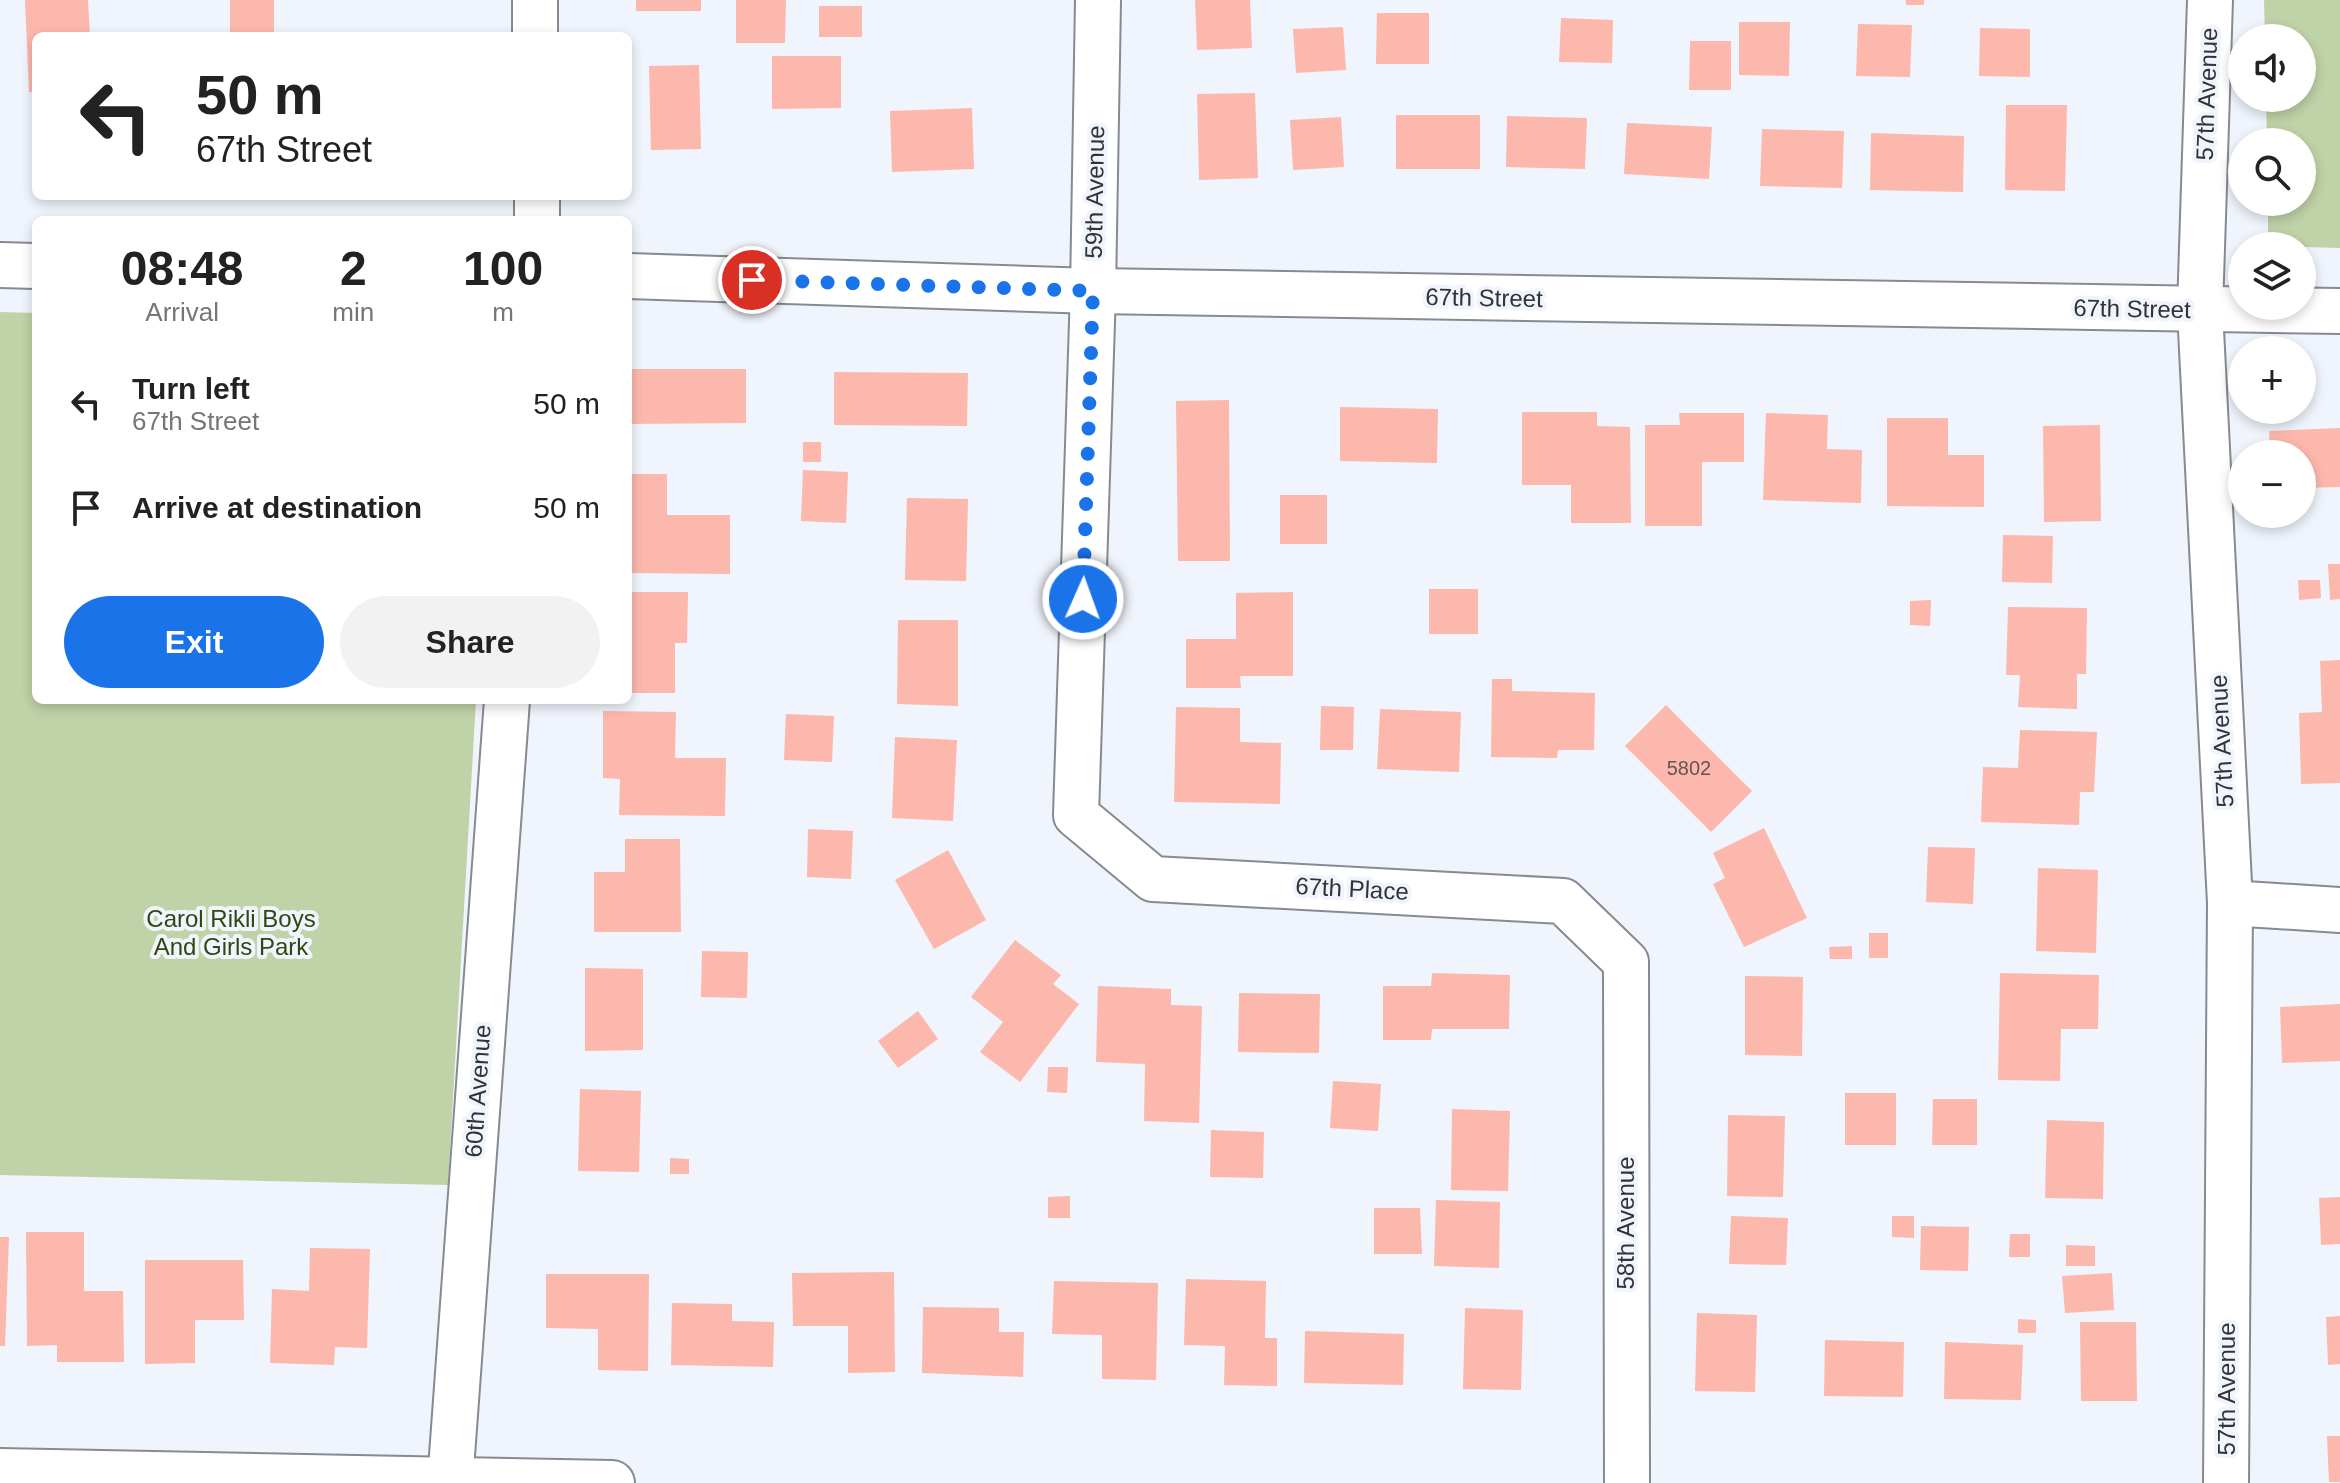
<!DOCTYPE html>
<html lang="en">
<head>
<meta charset="utf-8">
<style>
  :root { --surface:#fff; --page:#f2f2f2; --text:#222; --muted:#767676; --accent:#1a73e8 }
  body { margin:0; font-family:Arial,sans-serif; background:var(--page); color:var(--text); height:100vh; display:flex; flex-direction:column; font-size:30px; white-space:nowrap }
  * { box-sizing:border-box; margin:0 }
  p { font-size:26px; color:var(--muted) }
  .icon { flex:none; width:44px; height:44px; fill:none; stroke:currentColor; stroke-width:2; stroke-linecap:round; stroke-linejoin:round }
  .map { position:relative; flex:1; overflow:hidden }
  .side { position:absolute; left:32px; top:216px; width:600px; height:488px; display:flex; flex-direction:column; background:var(--surface); border-radius:12px; box-shadow:0 4px 12px #0003 }
  .side>* { flex:none }
  .banner { position:absolute; left:32px; top:32px; width:600px; height:168px; border-radius:12px; box-shadow:0 4px 12px #0003; background:#fff; color:var(--text); overflow:hidden }
  .controls { position:absolute; left:2228px; top:24px; display:grid; gap:16px }
  .controls a { display:grid; place-items:center; width:88px; height:88px; border-radius:50%; background:var(--surface); box-shadow:0 4px 12px #0003; font-size:40px }
  .pin { position:absolute; display:grid; place-items:center; width:68px; height:68px; color:#fff; margin:-34px; border:4px solid #fff; border-radius:50%; box-shadow:0 2px 8px #0007 }
  .me { position:absolute; width:88px; margin:-44px; rotate:2deg; stroke-linejoin:round; filter:drop-shadow(0 0 6px #0008) }
  .turn { display:flex; align-items:center; gap:28px; height:168px; padding:0 32px; font-size:36px }
  .turn .icon { width:104px; height:104px; stroke-width:2.5 }
  .turn b { display:block; font-size:56px; line-height:68px }
  .eta { display:flex; justify-content:space-evenly; align-items:center; height:136px; text-align:center }
  .eta b { font-size:48px; font-weight:800; line-height:56px }
  .button { display:flex; gap:16px; margin-top:auto; padding:16px 32px }
  .button a { flex:1; height:92px; border-radius:48px; background:var(--accent); color:#fff; font-size:32px; font-weight:800; line-height:92px; text-align:center }
  .button a+a { background:var(--page); color:var(--text) }
  ul { padding:0; list-style:none }
  li { display:flex; align-items:center; gap:24px; height:104px; padding:0 32px }
  li div { flex:1 }
  li b { display:block; font-size:30px }
  li em { font-style:normal }
  .map>svg:first-child { display:block }
  .green { fill:#c0d2a7 }
  .building { fill:#fcb8ad }
  .lines { fill:none; stroke-linecap:round; stroke-linejoin:round }
  .street-casing { stroke:#868a91; stroke-width:48 }
  .secondary-casing { stroke:#868a91; stroke-width:48 }
  .street { stroke:#fff; stroke-width:44 }
  .secondary { stroke:#fff; stroke-width:44 }
  .route { stroke:#1a73e8; stroke-width:14; stroke-dasharray:0 25.2 }
  .labels { text-anchor:middle; stroke-width:8; stroke-linejoin:round; paint-order:stroke }
  .number-label { font-size:20px; fill:#645454 }
  .street-label { font-size:24px; fill:#313336; stroke:#f0f4fc }
  .park-label { font-size:24px; fill:#344510; stroke:#f0f4fc }
</style>
</head>
<body>
<div class="map">
<svg width="2340" height="1483" viewBox="0 0 2340 1483">
  <rect width="100%" height="100%" fill="#f0f4fc"/>
  <!-- green -->
  <path class="green" d="M2264 0H2340V248L2268 246V202H2302V142H2267L2266 98H2302V38H2265Z
    M0 312 36 313V700H476L448 1185 0 1175Z"/>
  <!-- building -->
  <path class="building" d="M25 0H88L90 36H36V92H29Z
    M230 0H274V36H230Z
    M636 0H701V11H636Z
    M736 0H786L785 43H736Z
    M1195 0H1250L1252 48 1197 50Z
    M1906 0H1924V5H1906Z
    M819 6H862V37H819Z
    M1377 13H1429V64H1376Z
    M1561 18 1613 20 1612 63 1559 62Z
    M1739 22H1790L1789 76 1739 75Z
    M1858 24 1912 25 1910 77 1856 76Z
    M1343 27 1346 70 1296 73 1293 29Z
    M1980 28 2030 29V77L1979 76Z
    M1690 41H1731V90H1689Z
    M772 56H841V108L772 109Z
    M699 65 701 149 651 150 649 66Z
    M1255 93 1258 178 1199 180 1197 94Z
    M2006 105H2067L2065 191 2005 190Z
    M972 108 974 169 892 172 890 111Z
    M1396 115H1480V169H1396Z
    M1507 116 1587 118 1585 169 1506 167Z
    M1341 117 1344 167 1293 170 1290 120Z
    M1627 123 1712 127 1709 179 1624 174Z
    M1762 129 1844 131 1842 188 1760 186Z
    M1871 133 1964 136 1963 192 1870 190Z
    M628 369H746V423L628 424Z
    M834 372 968 373 967 426 834 425Z
    M1229 400 1230 561H1178L1176 401Z
    M1340 407 1438 409 1437 463 1340 461Z
    M1522 412H1597V426L1630 427 1631 523H1571V485H1522Z
    M1679 413H1744V462H1702V526H1645V425H1680Z
    M1766 413 1828 415 1827 449 1862 450 1861 503 1763 500Z
    M1887 418H1948V455H1984V507L1887 506Z
    M2100 425 2101 521 2044 522 2043 426Z
    M2340 428V487L2302 488V454H2270L2269 431Z
    M803 442H821V462H803Z
    M803 470 848 472 846 523 801 521Z
    M628 474H667V515H730V574L628 573Z
    M1280 495H1327V544H1280Z
    M907 498 968 499 966 581 905 580Z
    M2003 535 2053 536 2052 583 2002 582Z
    M2328 564H2340V599L2330 600Z
    M2298 580H2320L2321 598 2299 600Z
    M1429 589H1478V634H1429Z
    M628 592H688L687 643H675V693H628Z
    M1293 592V676H1240L1241 688H1186V639H1236V593Z
    M1931 600 1930 626 1910 625V601Z
    M2008 607 2087 608 2086 674H2077V709L2018 707 2020 675H2006Z
    M898 620H958V706L897 704Z
    M2340 660V783L2301 784 2299 713 2322 712 2320 661Z
    M1492 679H1512V691L1595 693 1594 750H1558L1557 758 1491 757Z
    M1666 705 1752 791 1711 832 1625 746Z
    M1321 706 1354 707 1353 750H1320Z
    M1176 707 1240 708V742L1281 743 1280 804 1174 802Z
    M1380 709 1461 712 1459 772 1377 769Z
    M603 711 676 712 675 758H726L725 816 619 815 620 779 603 778Z
    M786 714 834 716 832 762 784 760Z
    M2020 730 2097 732 2094 792H2080L2079 825 1981 822 1983 767 2018 768Z
    M895 737 957 740 953 821 892 818Z
    M1764 828 1807 918 1744 947 1713 884 1725 878 1713 853Z
    M808 829 853 831 851 879 807 877Z
    M625 839H680L681 932H594V872H625Z
    M1928 847 1975 848 1973 904 1926 902Z
    M948 850 986 920 934 949 895 880Z
    M2038 868 2098 870 2096 953 2036 951Z
    M1869 933H1888V958H1869Z
    M1015 940 1061 975 1053 984 1079 1004 1020 1082 980 1052 1003 1022 971 997Z
    M1852 946V959H1830L1829 947Z
    M702 951 748 952 747 998 701 997Z
    M585 968 643 969V1050L585 1051Z
    M1432 973 1510 975 1509 1029H1432L1431 1040H1383V986H1431Z
    M2000 973 2099 975 2098 1029H2061L2060 1081 1998 1080Z
    M1745 976 1803 977 1802 1056 1745 1055Z
    M1098 986 1171 989V1005L1202 1006 1199 1123 1144 1121 1145 1064 1096 1062Z
    M1239 993 1320 994 1319 1053 1238 1052Z
    M2340 1004V1061L2282 1063 2280 1007Z
    M918 1011 938 1039 898 1068 878 1041Z
    M1048 1067H1068L1067 1093 1047 1092Z
    M1333 1081 1381 1084 1378 1131 1330 1128Z
    M580 1089 641 1091 639 1172 578 1171Z
    M1845 1093H1896V1145H1845Z
    M1933 1099H1977V1145H1932Z
    M1452 1109 1510 1111 1508 1191 1451 1190Z
    M1728 1115 1785 1116 1783 1197 1727 1196Z
    M2047 1120 2104 1122 2103 1199 2045 1198Z
    M1211 1130 1264 1132 1263 1178 1210 1177Z
    M670 1158 689 1159V1174H670Z
    M1070 1196V1218H1048V1197Z
    M2340 1197V1244L2321 1245 2319 1198Z
    M1436 1200 1500 1202 1499 1268 1434 1266Z
    M1374 1208H1420L1422 1254H1374Z
    M1731 1216 1788 1218 1786 1265 1729 1264Z
    M1892 1216H1914V1238L1892 1237Z
    M1921 1226 1969 1227 1968 1271 1920 1270Z
    M26 1232H84V1291H123L124 1362H57V1345L27 1346Z
    M2010 1234H2030V1257H2009Z
    M0 1237H9L5 1346H0Z
    M2066 1245 2095 1246V1266H2066Z
    M310 1248 370 1249 367 1348 335 1347 334 1365 270 1363 272 1289 309 1291Z
    M145 1260H243L244 1320H195V1363L145 1364Z
    M894 1272 895 1372 848 1373V1326H793L792 1273Z
    M2112 1273 2114 1310 2065 1313 2062 1276Z
    M546 1274H649L648 1371 598 1370V1329L546 1328Z
    M1186 1279 1266 1281 1265 1338H1277V1386L1224 1385 1225 1346 1184 1345Z
    M1054 1281 1158 1283 1156 1380 1102 1379V1335L1052 1334Z
    M672 1303 732 1304V1321L774 1322 773 1367 671 1365Z
    M923 1307 999 1308V1332H1024L1023 1377 922 1373Z
    M1465 1308 1523 1310 1521 1390 1463 1389Z
    M1697 1313 1757 1315 1755 1392 1695 1391Z
    M2340 1316V1364L2328 1365 2326 1317Z
    M2018 1319 2036 1320V1333H2018Z
    M2080 1322H2136L2137 1401H2081Z
    M1305 1331 1404 1334 1403 1385 1304 1383Z
    M1825 1340 1904 1342 1903 1397 1824 1396Z
    M1945 1342 2023 1345 2021 1400 1944 1399Z
    M2327 1436H2340V1482H2329Z"/>
  <g class="lines">
    <!-- street casing -->
    <g class="street-casing">
      <path id="street" d="M1098 0 1093 291 1076 815 1153 879 1563 901 1626 962 1627 1483
        M2210 0 2200 310 2230 903 2226 1483
        M2230 903 2340 910
        M0 1471 612 1483"/>
    </g>
    <!-- secondary casing -->
    <g class="secondary-casing">
      <path id="secondary" d="M535 0V36
        M537 196V220
        M0 265 36 266
        M628 276 1093 291 2340 311
        M450 1483 507 700"/>
    </g>
    <!-- street -->
    <use href="#street" class="street"/>
    <!-- secondary -->
    <use href="#secondary" class="secondary"/>
  </g>
  <g class="lines">
    <!-- route -->
    <path class="route" d="M752 280 1093 291 1083 599"/>
  </g>
  <g class="labels">
    <!-- number labels -->
    <g class="number-label">
      <text x="1689" y="775">5802</text>
    </g>
    <!-- street labels -->
    <g class="street-label">
      <text transform="translate(2207 94) rotate(-88)" y="8">57th Avenue</text>
      <text transform="translate(1095 192) rotate(-89)" y="8">59th Avenue</text>
      <text transform="translate(1484 298) rotate(1)" y="8">67th Street</text>
      <text transform="translate(2132 309) rotate(1)" y="8">67th Street</text>
      <text transform="translate(2222 741) rotate(-93)" y="8">57th Avenue</text>
      <text transform="translate(1352 889) rotate(3)" y="8">67th Place</text>
      <text transform="translate(478 1091) rotate(-86)" y="8">60th Avenue</text>
      <text transform="translate(1626 1223) rotate(-90)" y="8">58th Avenue</text>
      <text transform="translate(2227 1389) rotate(-90)" y="8">57th Avenue</text>
    </g>
    <!-- park labels -->
    <g class="park-label">
      <text x="231" y="927">Carol Rikli Boys<tspan x="231" dy="28">And Girls Park</tspan></text>
    </g>
  </g>
</svg>
<div class="controls">
<a><svg class="icon" aria-label="sound" viewBox="0 0 24 24"><path d="M4 9h4l5-4v14l-5-4H4zM17 9q2 3 0 6"/></svg></a>
<a><svg class="icon" aria-label="search" viewBox="0 0 24 24"><circle cx="10" cy="10" r="6"/><path d="M15 15l6 6"/></svg></a>
<a><svg class="icon" aria-label="layers" viewBox="0 0 24 24"><path d="M12 4l9 5-9 5-9-5zM3 14l9 5 9-5"/></svg></a>
<a>+</a>
<a>−</a>
</div>
<div class="pin" style="left:752px;top:280px;background:#d93025"><svg class="icon" aria-label="arrive" viewBox="0 0 24 24"><path d="M6 21V4h12l-3 4 3 4H6"/></svg></div>
<svg class="me" style="left:1083px;top:599px" viewBox="-20 -20 40 40"><circle r="17" fill="#1a73e8" stroke="#fff" stroke-width="3"/><path d="M0-11L8 9 0 5-8 9z" fill="#fff"/></svg>
<div class="banner">
<div class="turn"><svg class="icon" aria-label="left" viewBox="0 0 24 24"><path d="M17 20v-9H6M10 6l-5 5 5 5"/></svg><div><b>50 m</b>67th Street</div></div>
</div>
<section class="side">
<div class="eta">
<div><b>08:48</b><p>Arrival</p></div>
<div><b>2</b><p>min</p></div>
<div><b>100</b><p>m</p></div>
</div>
<ul>
<li><svg class="icon" aria-label="left" viewBox="0 0 24 24"><path d="M17 20v-9H6M10 6l-5 5 5 5"/></svg><div><b>Turn left</b><p>67th Street</p></div><em>50 m</em></li>
<li><svg class="icon" aria-label="arrive" viewBox="0 0 24 24"><path d="M6 21V4h12l-3 4 3 4H6"/></svg><div><b>Arrive at destination</b></div><em>50 m</em></li>
</ul>
<div class="button"><a>Exit</a><a>Share</a></div>
</section>
</div>
</body>
</html>
